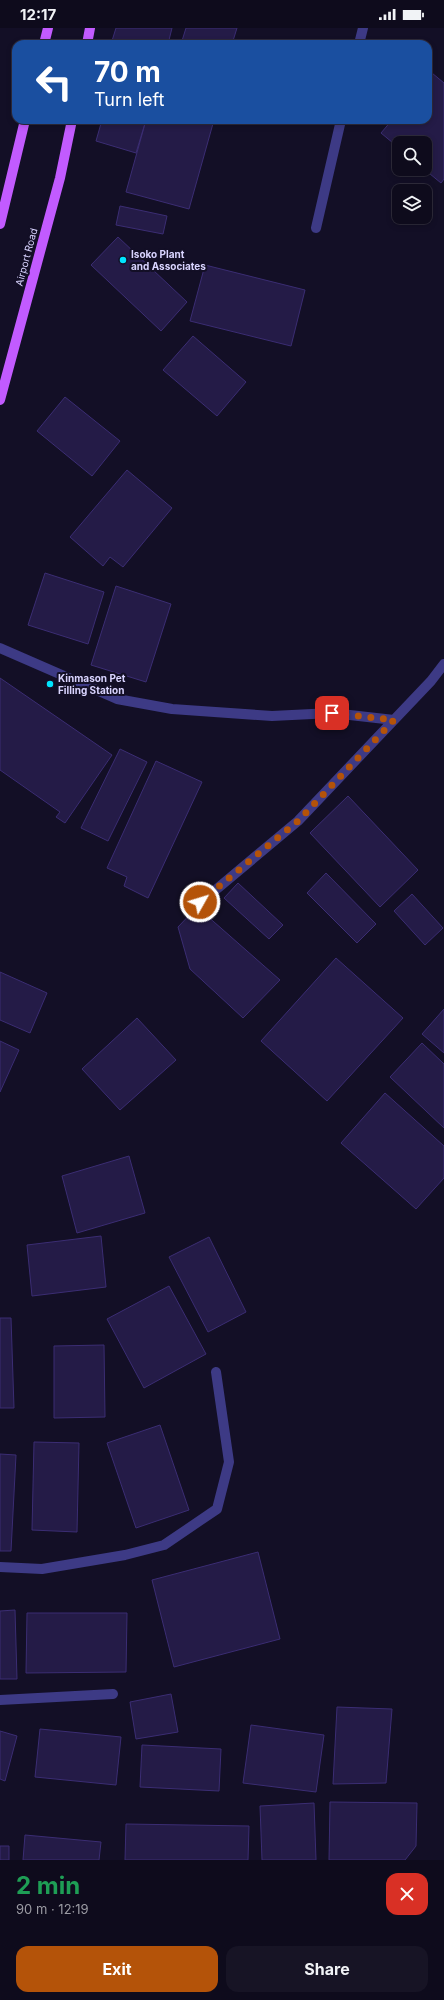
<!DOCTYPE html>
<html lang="en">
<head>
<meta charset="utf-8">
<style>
  :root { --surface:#0e0b1c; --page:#171425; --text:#f1f3f6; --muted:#9b9ba3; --line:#2e2b3b; --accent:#b45309 }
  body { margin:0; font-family:Inter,sans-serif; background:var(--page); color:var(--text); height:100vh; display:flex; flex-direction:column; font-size:15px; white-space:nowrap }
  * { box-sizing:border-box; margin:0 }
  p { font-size:13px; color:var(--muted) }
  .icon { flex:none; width:22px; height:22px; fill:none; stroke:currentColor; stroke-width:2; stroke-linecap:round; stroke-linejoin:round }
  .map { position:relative; height:1832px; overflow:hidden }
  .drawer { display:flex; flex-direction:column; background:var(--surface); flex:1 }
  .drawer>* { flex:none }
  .top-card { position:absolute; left:12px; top:12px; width:420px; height:84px; border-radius:12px; box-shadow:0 2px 6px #0003,0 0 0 1px var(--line); background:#1a4fa0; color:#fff; overflow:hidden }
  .tools { position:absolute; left:392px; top:108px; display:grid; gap:8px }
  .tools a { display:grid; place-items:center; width:40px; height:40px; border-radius:8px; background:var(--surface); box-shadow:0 2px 6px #0003,0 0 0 1px var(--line); font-size:20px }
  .pin { position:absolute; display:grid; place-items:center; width:34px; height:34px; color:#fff; margin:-17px; border-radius:8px; box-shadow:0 2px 6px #0006 }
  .me { position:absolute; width:44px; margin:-22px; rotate:51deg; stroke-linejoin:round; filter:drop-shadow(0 0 3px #0008) }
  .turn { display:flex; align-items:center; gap:14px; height:84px; padding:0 16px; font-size:18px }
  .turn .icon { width:52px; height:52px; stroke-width:2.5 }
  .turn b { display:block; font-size:28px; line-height:34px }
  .round { display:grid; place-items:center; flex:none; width:42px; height:42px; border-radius:12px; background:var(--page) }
  .head { display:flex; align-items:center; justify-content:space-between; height:68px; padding:0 16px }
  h1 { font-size:24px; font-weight:700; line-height:30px; color:#1e9e55 }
  .action { display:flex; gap:8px; margin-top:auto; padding:8px 16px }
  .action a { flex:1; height:46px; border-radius:12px; background:var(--accent); color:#fff; font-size:16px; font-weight:700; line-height:46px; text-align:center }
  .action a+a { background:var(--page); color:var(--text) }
  .status { display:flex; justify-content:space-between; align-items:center; height:28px; padding:0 20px; background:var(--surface); direction:ltr }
  .status svg { height:11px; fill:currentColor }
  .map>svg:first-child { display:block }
  .building { fill:#241b47; stroke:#3b2d73 }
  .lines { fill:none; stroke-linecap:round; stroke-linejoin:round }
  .minor { stroke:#3d3a85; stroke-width:10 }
  .major { stroke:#c25bff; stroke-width:10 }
  .route { stroke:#b45309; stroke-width:7; stroke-dasharray:0 12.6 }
  .poi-dot { fill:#00e5ff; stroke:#130f26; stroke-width:1.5 }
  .labels { text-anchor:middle; stroke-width:4; stroke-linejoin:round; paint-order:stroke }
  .poi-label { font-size:10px; font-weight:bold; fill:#d9d4ff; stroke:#130f26; text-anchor:start }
  .street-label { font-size:10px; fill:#d9d4ff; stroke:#130f26 }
</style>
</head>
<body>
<div class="status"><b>12:17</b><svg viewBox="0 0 49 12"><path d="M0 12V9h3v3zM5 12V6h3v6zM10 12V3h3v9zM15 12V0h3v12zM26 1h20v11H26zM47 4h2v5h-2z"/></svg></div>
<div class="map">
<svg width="444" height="1832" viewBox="0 0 444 1832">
  <rect width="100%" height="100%" fill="#130f26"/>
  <!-- building -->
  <path class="building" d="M116 0H172L168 16H111Z
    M186 0H237L232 16H181Z
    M432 45 444 55V151L441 155 424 141 425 115H399V120L381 105 392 92H428V49Z
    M102 92H146L136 125 96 113Z
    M146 92H214L189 181 126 164Z
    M120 178 167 188 163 206 116 197Z
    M118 209 187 274 161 303 91 237Z
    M205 237 305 262 291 318 190 293Z
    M193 308 246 354 217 388 163 342Z
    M65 369 120 413 92 448 37 403Z
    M127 442 172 480 123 539 110 529 103 538 70 509Z
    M45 545 104 564 88 616 28 597Z
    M116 558 171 576 146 654 91 637Z
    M0 650 112 727 65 795 56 789 60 784 0 742Z
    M120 721 147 734 108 813 81 800Z
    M156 733 202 754 148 870 124 858 127 849 107 840Z
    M348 768 418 842 380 879 310 805Z
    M326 845 376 896 357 915 307 865Z
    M238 855 283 897 269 911 224 870Z
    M412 866 443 900 425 917 394 883Z
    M197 879 280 952 243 990 190 941 178 899Z
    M336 930 403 990 327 1073 261 1013Z
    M0 944 47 965 30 1005 0 992Z
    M444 981V1025L422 1006Z
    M137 990 176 1032 120 1082 82 1041Z
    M0 1013 19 1022 0 1064Z
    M422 1015 444 1036V1100L390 1049Z
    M385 1065 444 1118V1150L416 1181 341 1115Z
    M129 1128 145 1185 77 1205 62 1148Z
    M101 1208 106 1259 32 1268 27 1217Z
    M209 1209 246 1284 208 1304 169 1229Z
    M169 1258 206 1326 144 1360 107 1291Z
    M0 1290H11L14 1380H0Z
    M104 1317 105 1389 54 1390V1318Z
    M160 1397 189 1482 136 1500 107 1415Z
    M34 1414 79 1415 77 1504 32 1502Z
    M0 1426 16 1427 11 1523H0Z
    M258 1524 280 1611 174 1639 152 1552Z
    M15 1582 17 1651H0V1583Z
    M27 1585H127L126 1644 26 1645Z
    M171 1666 178 1704 136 1711 130 1674Z
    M337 1679 392 1681 386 1755 333 1756Z
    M251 1697 324 1707 316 1764 243 1755Z
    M40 1701 121 1709 116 1757 35 1749Z
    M0 1703 17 1708 5 1753 0 1751Z
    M142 1717 221 1721 219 1763 140 1759Z
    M330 1774 417 1775 416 1818 405 1832H329Z
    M314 1775 316 1832H262L260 1778Z
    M126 1796 249 1798 248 1832H125Z
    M25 1807 101 1814 99 1832H23Z
    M0 1818H9V1832H0Z"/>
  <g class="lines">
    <!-- minor -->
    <path class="minor" d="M359 16 363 0
      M316 200 341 92
      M0 620 117 671 172 681 272 688 332 685 394 692
      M200 875 298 793 431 653 444 636
      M0 1539 42 1541 125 1527 164 1517 217 1481 229 1434 216 1344
      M0 1672 113 1666"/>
    <!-- major -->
    <path class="major" d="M44 16 48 0
      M87 16 90 0
      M0 196 25 92
      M0 372 60 150 72 92"/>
  </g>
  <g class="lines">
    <!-- route -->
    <path class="route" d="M200 874 298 793 394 692 332 685"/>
  </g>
  <!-- markers -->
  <g class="poi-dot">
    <circle cx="123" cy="232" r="4"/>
    <circle cx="50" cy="656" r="4"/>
  </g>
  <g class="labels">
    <!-- poi labels -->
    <g class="poi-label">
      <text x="131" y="230">Isoko Plant<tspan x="131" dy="12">and Associates</tspan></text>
      <text x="58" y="654">Kinmason Pet<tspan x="58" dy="12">Filling Station</tspan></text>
    </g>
    <!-- street labels -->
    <g class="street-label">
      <text transform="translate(26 229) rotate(-75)" y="4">Airport Road</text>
    </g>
  </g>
</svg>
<div class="tools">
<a><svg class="icon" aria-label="search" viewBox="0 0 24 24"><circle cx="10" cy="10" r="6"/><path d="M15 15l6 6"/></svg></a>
<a><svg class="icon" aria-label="layers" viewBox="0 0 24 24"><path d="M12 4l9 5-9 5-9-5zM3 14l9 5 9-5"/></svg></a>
</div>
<div class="pin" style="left:332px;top:685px;background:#d93025"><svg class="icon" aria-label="arrive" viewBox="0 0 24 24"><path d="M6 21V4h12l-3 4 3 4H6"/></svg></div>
<svg class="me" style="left:200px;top:874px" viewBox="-20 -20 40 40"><circle r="17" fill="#b45309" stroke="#fff" stroke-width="3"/><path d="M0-11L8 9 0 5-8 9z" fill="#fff"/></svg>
<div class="top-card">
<div class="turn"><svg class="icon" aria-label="left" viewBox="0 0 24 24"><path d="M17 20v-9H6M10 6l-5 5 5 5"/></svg><div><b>70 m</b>Turn left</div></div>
</div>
</div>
<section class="drawer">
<div class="head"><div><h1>2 min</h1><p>90 m · 12:19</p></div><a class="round" style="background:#d93025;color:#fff"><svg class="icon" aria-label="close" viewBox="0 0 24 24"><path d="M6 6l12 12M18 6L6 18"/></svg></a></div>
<div class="action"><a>Exit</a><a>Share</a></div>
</section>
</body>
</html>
